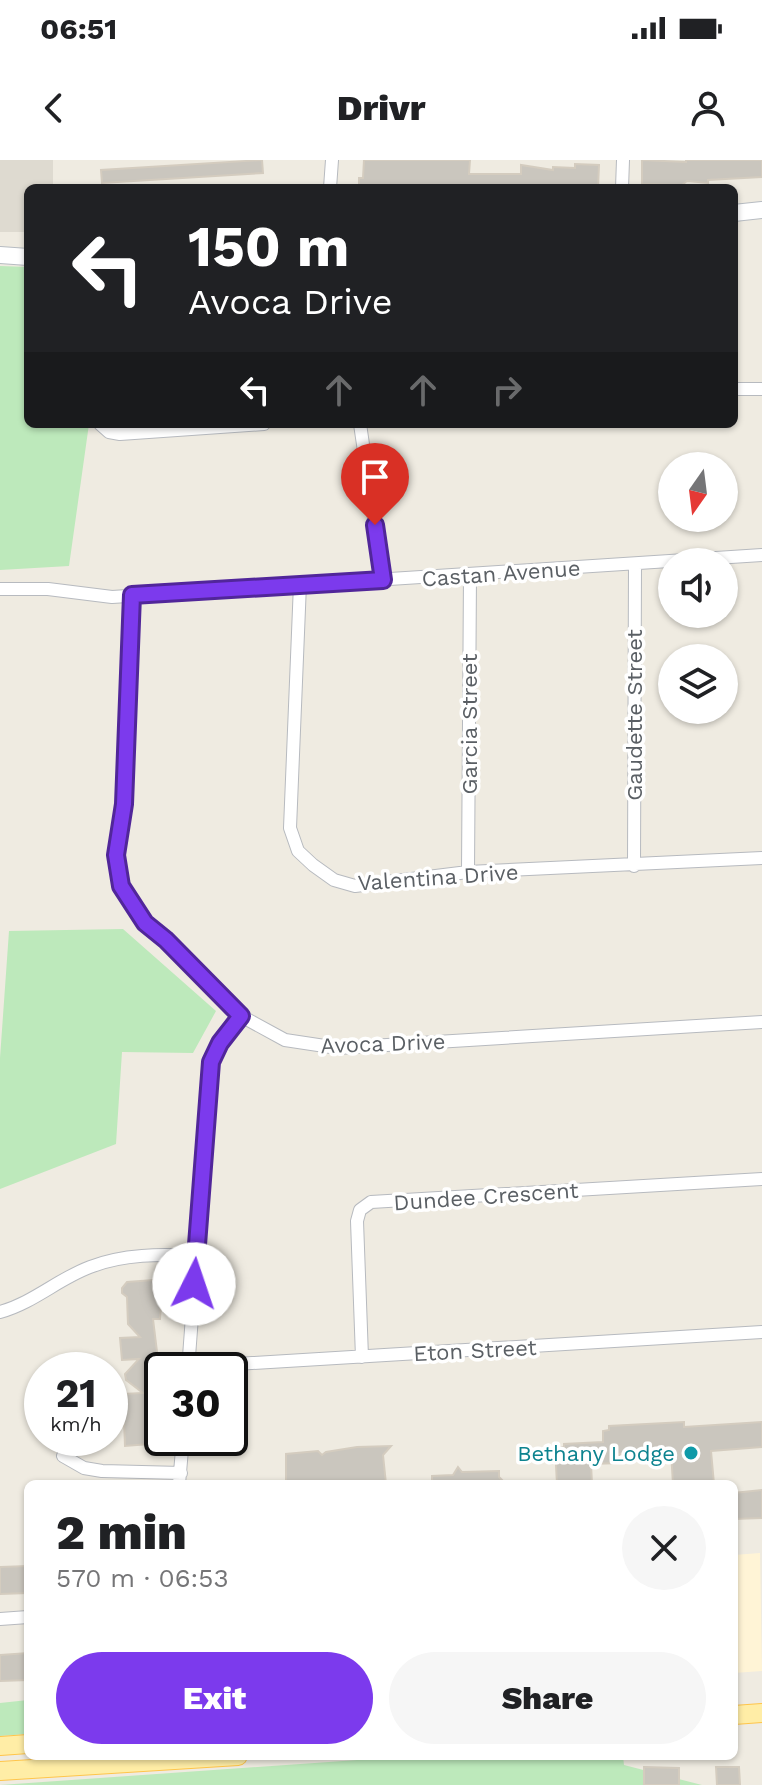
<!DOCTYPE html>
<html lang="en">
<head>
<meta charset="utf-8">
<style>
  :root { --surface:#fff; --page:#f6f6f6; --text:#202124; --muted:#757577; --accent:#7c3aed }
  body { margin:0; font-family:"Work Sans",sans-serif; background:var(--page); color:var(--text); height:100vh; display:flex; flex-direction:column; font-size:30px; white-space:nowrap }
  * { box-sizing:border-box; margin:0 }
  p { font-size:26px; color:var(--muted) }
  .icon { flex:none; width:44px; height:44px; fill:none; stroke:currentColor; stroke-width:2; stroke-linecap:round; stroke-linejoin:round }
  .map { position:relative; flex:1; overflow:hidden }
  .details { position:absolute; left:24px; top:1320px; width:714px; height:280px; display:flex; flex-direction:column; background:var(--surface); border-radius:12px; box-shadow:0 2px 6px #0004 }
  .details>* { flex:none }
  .top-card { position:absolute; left:24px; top:24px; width:714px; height:244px; border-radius:12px; box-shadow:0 2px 6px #0004; background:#202124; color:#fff; overflow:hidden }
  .needle { width:52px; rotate:194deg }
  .tools { position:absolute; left:658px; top:292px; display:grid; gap:16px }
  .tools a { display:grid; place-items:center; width:80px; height:80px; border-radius:50%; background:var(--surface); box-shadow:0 2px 6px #0004; font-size:40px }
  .speed { position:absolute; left:24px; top:1192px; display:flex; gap:16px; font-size:40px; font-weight:700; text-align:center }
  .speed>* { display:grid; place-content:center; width:104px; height:104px; border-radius:50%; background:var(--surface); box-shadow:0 2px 6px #0004; line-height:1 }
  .speed small { font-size:20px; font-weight:400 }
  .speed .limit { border:4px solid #111; border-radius:12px; background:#fff; color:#111 }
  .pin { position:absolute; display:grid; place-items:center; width:68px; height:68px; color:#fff; margin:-82px -34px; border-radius:50% 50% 50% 0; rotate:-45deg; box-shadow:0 0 8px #0007 }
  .pin .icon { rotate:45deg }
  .me { position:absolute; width:88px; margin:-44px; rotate:4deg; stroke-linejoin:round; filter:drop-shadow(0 0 6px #0008) }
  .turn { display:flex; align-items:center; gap:28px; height:168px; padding:0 32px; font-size:36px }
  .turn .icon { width:104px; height:104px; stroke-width:2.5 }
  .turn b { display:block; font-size:56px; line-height:68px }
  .lanes { display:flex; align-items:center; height:76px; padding:0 32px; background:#0003; justify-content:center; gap:40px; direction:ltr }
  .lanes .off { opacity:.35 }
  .round { display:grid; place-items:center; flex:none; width:84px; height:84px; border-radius:42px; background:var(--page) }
  .overview { display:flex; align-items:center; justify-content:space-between; height:136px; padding:0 32px }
  h1 { font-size:48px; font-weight:800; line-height:60px }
  .cta { display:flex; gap:16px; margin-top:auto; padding:16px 32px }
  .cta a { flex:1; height:92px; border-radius:48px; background:var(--accent); color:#fff; font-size:32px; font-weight:800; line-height:92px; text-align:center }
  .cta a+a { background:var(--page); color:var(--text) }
  .status { display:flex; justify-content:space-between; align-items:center; height:56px; padding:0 40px; background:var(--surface); direction:ltr }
  .status svg { height:22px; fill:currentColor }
  header { display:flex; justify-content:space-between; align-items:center; height:104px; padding:0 32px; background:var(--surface); font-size:36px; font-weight:800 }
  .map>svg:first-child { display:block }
  .commercial { fill:#fff4d6 }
  .education { fill:#dedad0 }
  .green { fill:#bde9bb }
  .building { fill:#cac6be; stroke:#d4ccbf; stroke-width:2 }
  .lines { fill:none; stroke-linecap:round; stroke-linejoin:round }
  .street-casing { stroke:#b7babf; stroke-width:14 }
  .secondary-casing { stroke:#b7bcc2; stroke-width:18 }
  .primary-casing { stroke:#ffc54a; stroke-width:20 }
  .street { stroke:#fff; stroke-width:12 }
  .secondary { stroke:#fff; stroke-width:16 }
  .primary { stroke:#ffeda6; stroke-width:18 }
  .route-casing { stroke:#51269a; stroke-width:20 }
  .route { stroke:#7c3aed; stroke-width:14 }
  .culture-dot { fill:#0f9aa8; stroke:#fff; stroke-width:3 }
  .labels { text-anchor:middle; stroke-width:7; stroke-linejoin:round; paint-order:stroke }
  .street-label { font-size:22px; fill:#5a5f64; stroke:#fff }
  .culture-label { font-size:22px; fill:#0d838f; stroke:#fff; text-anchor:end }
</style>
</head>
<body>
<div class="status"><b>06:51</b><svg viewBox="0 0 49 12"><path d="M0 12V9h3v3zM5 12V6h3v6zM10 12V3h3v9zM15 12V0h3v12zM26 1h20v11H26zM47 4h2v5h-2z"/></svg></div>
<header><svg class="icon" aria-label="back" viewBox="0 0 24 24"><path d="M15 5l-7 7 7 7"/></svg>Drivr<svg class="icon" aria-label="person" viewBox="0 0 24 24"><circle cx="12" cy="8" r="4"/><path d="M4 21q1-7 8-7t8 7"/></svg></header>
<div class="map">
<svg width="762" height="1625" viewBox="0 0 762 1625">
  <rect width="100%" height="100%" fill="#efebe1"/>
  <!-- commercial -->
  <path class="commercial" d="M760 1393 762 1511 734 1513V1395Z"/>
  <!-- education -->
  <path class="education" d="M0 0H53V28H28V72H0Z"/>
  <!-- green -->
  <path class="green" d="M0 106 28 107V264H89L69 406 0 410Z
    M123 769 216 851 193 893 122 892 116 984 0 1029V898L9 771Z
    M28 1540V1574L0 1576V1543Z
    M414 1596H623L624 1605 702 1625H0Z"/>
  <!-- building -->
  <path class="building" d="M262 0 263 13 102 23 101 10Z
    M364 0H470L469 14H521V5L553 10V7L575 8V4L599 5 598 28H359V18H363Z
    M642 0 686 2V0H762V17L708 20V23L687 21 682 25 642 24Z
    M153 1120 154 1131H160L161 1144 160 1159H153L158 1200V1216H151L154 1272H148L149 1284 125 1286 123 1234 143 1233 126 1220 125 1214 139 1199 122 1200 120 1178 140 1177 128 1164 127 1137 122 1133V1128L127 1122Z
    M684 1262V1267L762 1262V1287L711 1291 714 1324H673L671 1291 619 1294V1303L591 1304 592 1324H557L555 1287H564V1284L603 1282V1271L609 1270V1266Z
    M391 1286 383 1295 386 1324H286V1294L318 1291 322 1295 326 1292 357 1287Z
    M458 1307 462 1312 499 1311V1317L506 1324H432V1316L453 1315Z
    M762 1330V1358L734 1359V1333Z
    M28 1406V1433L0 1434V1407Z
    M28 1493V1520L0 1521V1495Z
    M644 1607 679 1608V1625H644Z
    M716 1607H739L740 1625H717Z"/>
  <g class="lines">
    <!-- street casing -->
    <g class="street-casing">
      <path id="street" d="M330 28 332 0
        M622 28 623 0
        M734 229H762
        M100 264 109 272 120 274 264 264
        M360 264 383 420
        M300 424 290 668 298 691 313 705 334 720 355 726 468 712 762 698
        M0 429H48L112 437 762 395
        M132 435 124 644 116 695 121 726 145 763 166 780 241 856 285 880 338 888 762 862
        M634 706 635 404
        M468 712 470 415
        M0 1152C33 1143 58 1119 90 1107 123 1094 161 1094 195 1096
        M362 1197 357 1061 360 1050 371 1042 762 1019
        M188 1207 762 1172
        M188 1210 211 902 220 883 241 856
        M63 1296 84 1308 102 1311 181 1313
        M179 1324 183 1278
        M0 1459 28 1457"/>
    </g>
    <!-- secondary casing -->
    <g class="secondary-casing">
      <path id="secondary" d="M734 53 762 50
        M0 95 28 97"/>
    </g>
    <!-- primary casing -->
    <g class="primary-casing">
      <path id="primary" d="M734 1555 762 1553
        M0 1586 28 1584
        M0 1611 238 1596"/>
    </g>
    <!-- street -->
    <use href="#street" class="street"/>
    <!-- secondary -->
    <use href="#secondary" class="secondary"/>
    <!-- primary -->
    <use href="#primary" class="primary"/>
  </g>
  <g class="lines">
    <!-- route casing -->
    <g class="route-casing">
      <path id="route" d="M194 1124 211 902 220 883 241 856 166 780 145 763 121 726 116 695 124 644 132 435 383 420 375 365"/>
    </g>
    <!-- route -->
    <use href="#route" class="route"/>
  </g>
  <!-- markers -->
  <circle class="culture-dot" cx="691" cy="1293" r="8"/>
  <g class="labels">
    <!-- street labels -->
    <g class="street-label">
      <text transform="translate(501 413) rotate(-4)" y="8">Castan Avenue</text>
      <text transform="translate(634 555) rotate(-90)" y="8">Gaudette Street</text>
      <text transform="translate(469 564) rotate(-90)" y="8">Garcia Street</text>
      <text transform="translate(438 717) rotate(-4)" y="8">Valentina Drive</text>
      <text transform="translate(383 883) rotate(-2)" y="8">Avoca Drive</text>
      <text transform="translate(486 1036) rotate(-4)" y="8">Dundee Crescent</text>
      <text transform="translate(475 1190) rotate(-3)" y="8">Eton Street</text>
    </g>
    <!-- culture labels -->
    <g class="culture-label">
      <text x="675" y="1301">Bethany Lodge</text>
    </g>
  </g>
</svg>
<div class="tools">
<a><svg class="needle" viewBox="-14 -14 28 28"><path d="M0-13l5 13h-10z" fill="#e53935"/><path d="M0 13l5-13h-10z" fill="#757577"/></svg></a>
<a><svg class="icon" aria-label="sound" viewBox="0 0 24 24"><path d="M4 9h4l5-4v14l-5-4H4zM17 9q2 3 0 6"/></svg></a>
<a><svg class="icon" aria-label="layers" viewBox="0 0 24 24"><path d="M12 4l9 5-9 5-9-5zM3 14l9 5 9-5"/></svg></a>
</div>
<div class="speed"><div>21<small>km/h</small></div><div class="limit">30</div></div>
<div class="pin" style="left:375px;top:365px;background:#d93025"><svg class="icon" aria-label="arrive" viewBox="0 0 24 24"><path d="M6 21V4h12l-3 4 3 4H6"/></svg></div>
<svg class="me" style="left:194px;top:1124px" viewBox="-20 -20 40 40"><circle r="19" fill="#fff"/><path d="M0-13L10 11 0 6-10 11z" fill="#7c3aed"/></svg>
<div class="top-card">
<div class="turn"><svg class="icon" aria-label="left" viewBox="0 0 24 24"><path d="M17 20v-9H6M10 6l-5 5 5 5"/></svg><div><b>150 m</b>Avoca Drive</div></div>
<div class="lanes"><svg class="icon" aria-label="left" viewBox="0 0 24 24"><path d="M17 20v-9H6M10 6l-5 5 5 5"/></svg><svg class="icon off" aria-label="ahead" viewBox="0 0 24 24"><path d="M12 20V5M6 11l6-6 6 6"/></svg><svg class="icon off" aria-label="ahead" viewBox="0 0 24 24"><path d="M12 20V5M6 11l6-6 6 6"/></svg><svg class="icon off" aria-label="right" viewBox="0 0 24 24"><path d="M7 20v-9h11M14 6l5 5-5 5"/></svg></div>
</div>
<section class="details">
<div class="overview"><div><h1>2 min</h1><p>570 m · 06:53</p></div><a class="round"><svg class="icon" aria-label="close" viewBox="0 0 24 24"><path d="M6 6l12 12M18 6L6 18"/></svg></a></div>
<div class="cta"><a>Exit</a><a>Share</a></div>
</section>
</div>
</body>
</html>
